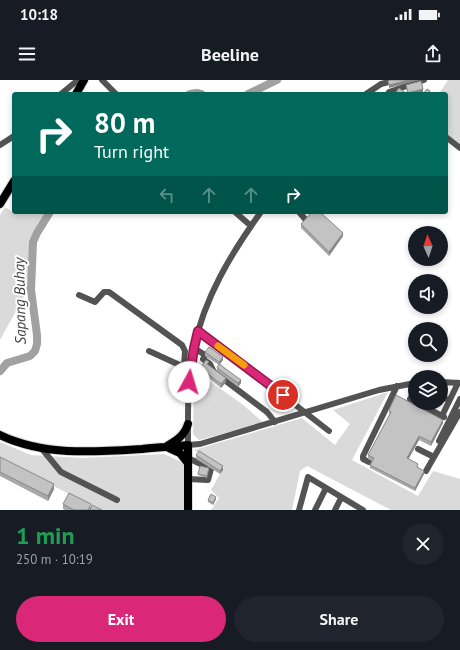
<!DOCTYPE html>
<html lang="en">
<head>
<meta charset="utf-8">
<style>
  :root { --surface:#171b24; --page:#20242c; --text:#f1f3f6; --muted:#9ea1a6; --accent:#db2777 }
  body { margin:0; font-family:"PT Sans",sans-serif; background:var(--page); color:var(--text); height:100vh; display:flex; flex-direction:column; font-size:15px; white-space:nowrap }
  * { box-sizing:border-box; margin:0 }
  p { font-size:13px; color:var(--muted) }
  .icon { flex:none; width:22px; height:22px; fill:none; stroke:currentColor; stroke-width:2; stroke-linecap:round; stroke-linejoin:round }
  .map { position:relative; height:430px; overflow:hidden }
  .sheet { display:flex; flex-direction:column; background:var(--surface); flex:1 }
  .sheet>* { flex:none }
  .top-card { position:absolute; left:12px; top:12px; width:436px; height:122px; border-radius:4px; box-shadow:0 2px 6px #0003; background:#00695c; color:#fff; overflow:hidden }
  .needle { width:26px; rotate:357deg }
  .tools { position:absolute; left:408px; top:146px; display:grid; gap:8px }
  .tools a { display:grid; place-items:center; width:40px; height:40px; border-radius:50%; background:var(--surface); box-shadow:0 2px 6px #0003; font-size:20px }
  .pin { position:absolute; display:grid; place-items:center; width:34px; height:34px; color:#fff; margin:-17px; border:2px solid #fff; border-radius:50%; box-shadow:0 1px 4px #0007 }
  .me { position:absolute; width:44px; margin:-22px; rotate:6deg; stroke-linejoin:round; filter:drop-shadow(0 0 3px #0008) }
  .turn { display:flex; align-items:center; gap:14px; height:84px; padding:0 16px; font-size:18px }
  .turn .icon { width:52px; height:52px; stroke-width:2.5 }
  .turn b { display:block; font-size:28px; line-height:34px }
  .lanes { display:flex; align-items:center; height:38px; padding:0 16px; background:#0003; justify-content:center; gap:20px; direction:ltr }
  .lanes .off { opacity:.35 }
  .round { display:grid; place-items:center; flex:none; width:42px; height:42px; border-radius:21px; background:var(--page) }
  .headline { display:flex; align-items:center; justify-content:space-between; height:68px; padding:0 16px }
  h1 { font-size:24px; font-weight:800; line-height:30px; color:#1e9e55 }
  .cta { display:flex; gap:8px; margin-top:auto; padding:8px 16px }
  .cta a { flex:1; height:46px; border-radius:24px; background:var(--accent); color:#fff; font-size:16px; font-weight:800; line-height:46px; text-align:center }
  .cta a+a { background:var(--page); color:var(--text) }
  .status { display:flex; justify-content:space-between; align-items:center; height:28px; padding:0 20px; background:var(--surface); direction:ltr }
  .status svg { height:11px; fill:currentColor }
  header { display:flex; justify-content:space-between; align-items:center; height:52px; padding:0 16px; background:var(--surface); font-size:18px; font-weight:800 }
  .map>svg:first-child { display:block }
  .grass { fill:#dadada }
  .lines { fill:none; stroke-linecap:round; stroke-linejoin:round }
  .river { stroke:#a1a1a1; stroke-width:8 }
  .major-casing { stroke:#dbdbdb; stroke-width:10 }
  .minor { stroke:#535353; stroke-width:6 }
  .major { stroke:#000; stroke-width:8 }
  .wall { fill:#a8a8a8 }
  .shaded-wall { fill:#888 }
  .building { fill:#c3c3c3; stroke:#888 }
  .route-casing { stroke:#8e194d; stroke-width:10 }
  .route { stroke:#db2777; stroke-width:7 }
  .slow { stroke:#f59e0b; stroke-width:7 }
  .labels { text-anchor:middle; stroke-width:4; stroke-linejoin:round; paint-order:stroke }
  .water-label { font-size:15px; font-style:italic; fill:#424242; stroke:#fff }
</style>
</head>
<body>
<div class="status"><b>10:18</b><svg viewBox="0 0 49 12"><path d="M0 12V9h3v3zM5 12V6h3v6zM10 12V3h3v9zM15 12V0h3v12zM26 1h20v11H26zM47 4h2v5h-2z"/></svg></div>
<header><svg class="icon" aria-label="menu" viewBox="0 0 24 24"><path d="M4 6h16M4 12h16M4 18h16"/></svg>Beeline<svg class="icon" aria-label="share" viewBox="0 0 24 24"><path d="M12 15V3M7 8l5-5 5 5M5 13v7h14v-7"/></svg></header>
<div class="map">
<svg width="460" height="430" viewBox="0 0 460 430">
  <rect width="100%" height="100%" fill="#fff"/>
  <!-- grass -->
  <path class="grass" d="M448 0H460V65L446 54V14H439Z
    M5 127 14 133 16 132H46L30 163 27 211 0 260V135Z
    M194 290 242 324 264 343 199 360 193 354Z
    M388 312 352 380 418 416 433 391 460 399V430H391L307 386 300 391 292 430H211L219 418 211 410 224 387 194 370 302 338 335 365 350 344 333 330Z
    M0 362 31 375 83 378 164 374 184 383 185 430H101L0 379Z"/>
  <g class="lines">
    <!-- river -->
    <path class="river" d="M190 14 197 13 201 14
      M248 14 277 0
      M0 291 7 283 30 276 35 271 37 264V255L31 210 33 162 37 153 50 132"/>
    <!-- major casing -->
    <g class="major-casing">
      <path id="major" d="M76 14 84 0
        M0 124 14 101
        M0 355C44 376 95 372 142 369 157 367 173 367 188 365V430
        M167 366C176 361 185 355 188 344
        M169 368 180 373 187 382"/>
    </g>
    <!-- minor -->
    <path class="minor" d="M102 0 116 14
      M389 12 424 0
      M61 14 78 0
      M366 14 381 4 396 0
      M446 57 460 68
      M0 65 14 56
      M235 132 251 146
      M261 132C232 172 204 218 194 268 187 300 188 333 188 365L200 364 379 310 415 303
      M299 132 305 139
      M79 215 95 222 104 212H109L182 265 185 271 184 287 190 289
      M198 251 249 289 329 351
      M194 268 205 275 203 279 210 284 214 292 267 332 275 342
      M149 271 184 287
      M441 302 460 303
      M415 315 412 316 410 319 415 322
      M441 317 449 320
      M417 323 444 337
      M441 338 458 303
      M439 361 460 319
      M42 369 61 392 117 420
      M418 369 434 377
      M188 378 211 389 208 400 188 399
      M369 382 363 379V376L397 306
      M426 391 460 332
      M299 430 308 397 363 430
      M315 430 326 408
      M335 430 341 418"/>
    <!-- major -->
    <use href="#major" class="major"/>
  </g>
  <!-- wall -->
  <path class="wall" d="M301 144 343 156 329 176 301 148Z
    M205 272 223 280 220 284 241 303 238 307 217 291V288L219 285 205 276Z
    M209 286 226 302 221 308 200 291V288Z
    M389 330 443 343 431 366 419 360 408 379 418 387 424 394 415 411 370 388V385L372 381 368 379V375L390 334 389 333Z
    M196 375 223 390 220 394 196 379Z
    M0 377 54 409 48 421 0 396Z
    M209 388 207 398 198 395V394Z
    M216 419 213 425 208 422V420Z
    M63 424 91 427 102 430H65L63 429Z"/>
  <!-- shaded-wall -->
  <path class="shaded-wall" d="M409 0H420L389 8V5Z
    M423 9V12L417 14H408V13Z
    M343 153V156L329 176V172Z
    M223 277V280L219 285V282Z
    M226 298V302L221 308V304Z
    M241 300V303L238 307V303Z
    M443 340V343L431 366V362Z
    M419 356V360L407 382V378Z
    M223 386V390L220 394V391Z
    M424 391V394L415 411V408Z
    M54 404V409L48 421V416Z
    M216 417V419L213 425V423Z"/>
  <!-- building -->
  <path class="building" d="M390 0H409L389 5 388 1Z
    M421 1 423 9 408 13 406 5Z
    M399 8 407 14H399L396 12Z
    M427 9 430 11 428 14H423Z
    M312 132H320L343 153 329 172 301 144Z
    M209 267 223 277 219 282 205 272Z
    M206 280 209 282 207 284 226 298 221 304 200 288Z
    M219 284 241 300 238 303 217 288Z
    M396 315 443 340 431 362 419 356 407 378 418 384 417 387 424 391 415 408 370 385 374 378 368 375 391 332 389 330Z
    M199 371 223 386 220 391 196 375Z
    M0 377 54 404 48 416 0 392Z
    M200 386 209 388 207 396 198 394Z
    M69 413 91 424 88 430H74L63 424Z
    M211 414 216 417 213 423 208 420Z
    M92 425 102 430H90Z"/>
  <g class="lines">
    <!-- route casing -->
    <g class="route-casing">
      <path id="route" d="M189 302 194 268 198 251 283 315"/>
    </g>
    <!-- route -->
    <use href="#route" class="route"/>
    <!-- slow -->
    <path class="slow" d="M218 266 244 285"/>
  </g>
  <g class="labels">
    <!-- water labels -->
    <g class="water-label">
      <text transform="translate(20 221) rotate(-91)" y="5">Sapang Buhay</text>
    </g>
  </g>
</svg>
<div class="tools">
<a><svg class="needle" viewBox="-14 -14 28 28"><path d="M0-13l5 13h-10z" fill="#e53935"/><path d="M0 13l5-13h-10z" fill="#9ea1a6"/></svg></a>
<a><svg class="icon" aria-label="sound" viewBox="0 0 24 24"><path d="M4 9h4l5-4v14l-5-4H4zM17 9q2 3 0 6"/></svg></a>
<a><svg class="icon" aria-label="search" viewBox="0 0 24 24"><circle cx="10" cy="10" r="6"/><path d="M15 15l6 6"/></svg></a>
<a><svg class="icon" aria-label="layers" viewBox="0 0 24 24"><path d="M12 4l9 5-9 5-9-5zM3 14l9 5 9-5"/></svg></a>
</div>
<div class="pin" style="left:283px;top:315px;background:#d93025"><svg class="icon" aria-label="arrive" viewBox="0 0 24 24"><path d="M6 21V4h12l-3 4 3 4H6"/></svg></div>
<svg class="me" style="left:189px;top:302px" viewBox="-20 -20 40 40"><circle r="19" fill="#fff"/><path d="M0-13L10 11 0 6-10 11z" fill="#db2777"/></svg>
<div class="top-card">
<div class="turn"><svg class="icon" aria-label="right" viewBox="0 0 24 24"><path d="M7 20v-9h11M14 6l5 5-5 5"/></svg><div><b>80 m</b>Turn right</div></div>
<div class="lanes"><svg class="icon off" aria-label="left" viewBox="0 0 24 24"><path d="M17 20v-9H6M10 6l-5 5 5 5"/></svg><svg class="icon off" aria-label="ahead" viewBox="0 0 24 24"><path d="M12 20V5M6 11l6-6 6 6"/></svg><svg class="icon off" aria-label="ahead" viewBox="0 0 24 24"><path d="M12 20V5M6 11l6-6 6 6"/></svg><svg class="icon" aria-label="right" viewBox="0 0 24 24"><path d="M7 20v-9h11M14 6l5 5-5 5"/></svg></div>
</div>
</div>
<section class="sheet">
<div class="headline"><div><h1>1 min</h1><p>250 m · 10:19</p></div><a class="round"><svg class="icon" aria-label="close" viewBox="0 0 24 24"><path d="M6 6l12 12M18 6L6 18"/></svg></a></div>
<div class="cta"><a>Exit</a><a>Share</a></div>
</section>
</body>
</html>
